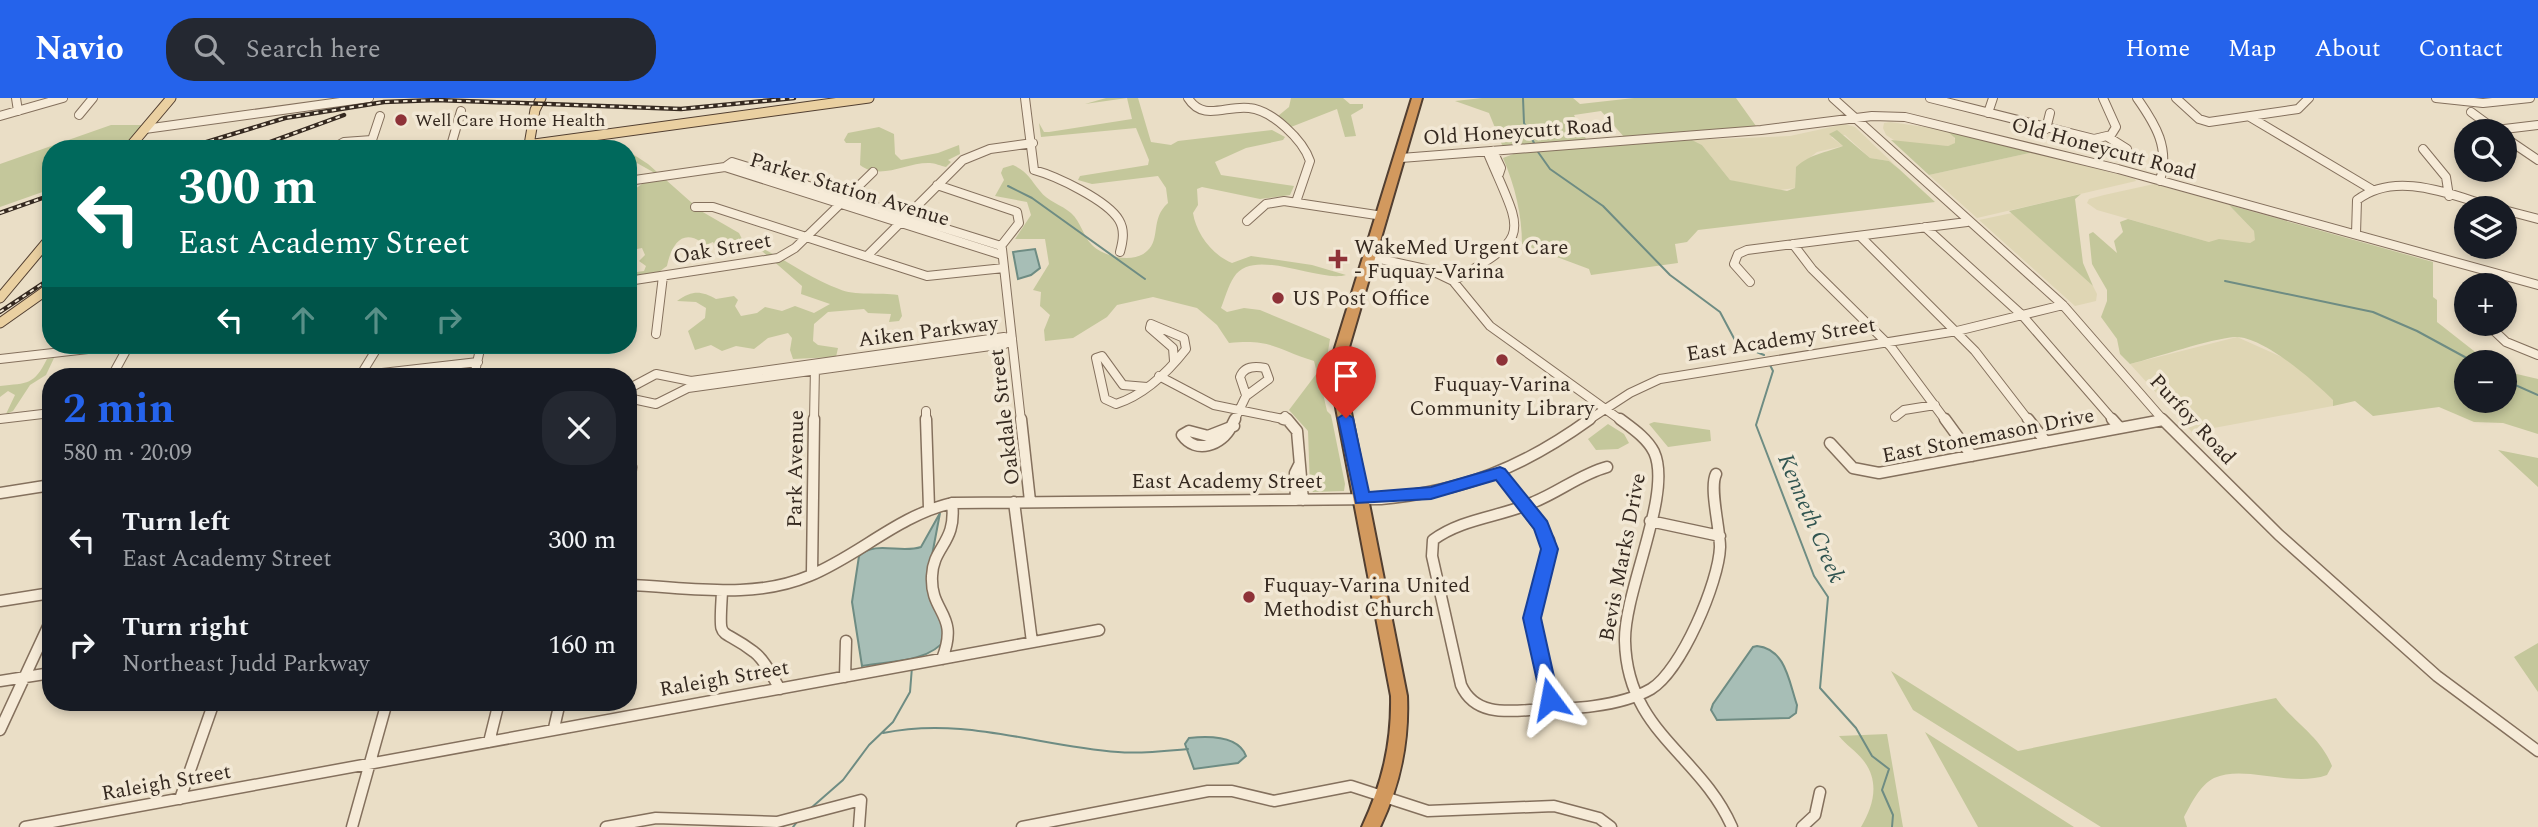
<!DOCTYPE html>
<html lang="en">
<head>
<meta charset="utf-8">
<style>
  :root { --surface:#171b24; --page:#242831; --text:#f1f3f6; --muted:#9ea1a6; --accent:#2563eb }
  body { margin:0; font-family:Spectral,serif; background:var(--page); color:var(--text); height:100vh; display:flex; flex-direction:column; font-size:26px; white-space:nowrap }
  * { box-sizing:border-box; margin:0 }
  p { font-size:23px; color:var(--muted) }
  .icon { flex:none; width:38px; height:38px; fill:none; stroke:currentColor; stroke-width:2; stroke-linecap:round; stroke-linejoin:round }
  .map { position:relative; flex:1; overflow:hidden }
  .details { position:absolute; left:42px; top:270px; width:595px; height:343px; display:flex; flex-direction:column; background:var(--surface); border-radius:28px; box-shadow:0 4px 10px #0003 }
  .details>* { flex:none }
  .guide { position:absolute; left:42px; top:42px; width:595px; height:214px; border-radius:28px; box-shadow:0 4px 10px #0003; background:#00695c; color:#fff; overflow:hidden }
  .buttons { position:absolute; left:2454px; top:21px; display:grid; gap:14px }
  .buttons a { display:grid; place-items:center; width:63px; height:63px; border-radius:50%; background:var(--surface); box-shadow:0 4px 10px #0003; font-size:35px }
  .pin { position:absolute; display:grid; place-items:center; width:60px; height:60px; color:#fff; margin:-72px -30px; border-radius:50% 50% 50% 0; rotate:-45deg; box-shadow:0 0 7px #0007 }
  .pin .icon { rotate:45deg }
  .me { position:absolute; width:77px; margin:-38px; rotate:347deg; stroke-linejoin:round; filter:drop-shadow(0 0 5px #0008) }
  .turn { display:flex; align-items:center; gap:24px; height:147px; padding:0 21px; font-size:32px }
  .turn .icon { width:91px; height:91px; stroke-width:2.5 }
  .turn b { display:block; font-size:49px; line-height:60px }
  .lanes { display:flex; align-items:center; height:66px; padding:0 21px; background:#0003; justify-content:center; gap:35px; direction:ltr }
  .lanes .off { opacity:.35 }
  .round { display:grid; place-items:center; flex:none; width:74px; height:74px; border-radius:28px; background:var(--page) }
  .summary { display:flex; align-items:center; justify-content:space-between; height:119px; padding:0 21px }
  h1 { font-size:42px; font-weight:700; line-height:52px; color:var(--accent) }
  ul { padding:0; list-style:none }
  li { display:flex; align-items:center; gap:21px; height:105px; padding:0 21px }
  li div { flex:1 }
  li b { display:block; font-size:26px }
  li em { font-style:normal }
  header { display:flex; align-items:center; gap:42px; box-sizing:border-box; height:98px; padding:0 35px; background:var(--accent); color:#fff }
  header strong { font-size:33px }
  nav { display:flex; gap:38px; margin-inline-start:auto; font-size:24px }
  .search { width:490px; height:63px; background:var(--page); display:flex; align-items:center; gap:18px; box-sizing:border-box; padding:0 24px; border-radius:28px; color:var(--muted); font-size:26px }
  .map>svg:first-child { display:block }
  .farmland { fill:#dfd6b4 }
  .green { fill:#c4c79b }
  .water { fill:#a7beb6; stroke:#6e8c83; stroke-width:2 }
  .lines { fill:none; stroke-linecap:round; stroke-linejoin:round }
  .stream { stroke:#6e8c83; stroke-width:2 }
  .minor-far1-casing { stroke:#84705d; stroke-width:10 }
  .minor-casing { stroke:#84705d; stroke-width:13 }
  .major-casing { stroke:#523f31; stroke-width:11 }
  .highway-casing { stroke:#523f31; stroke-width:4 }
  .minor-far1 { stroke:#f6ebd8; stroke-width:8 }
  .minor { stroke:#f6ebd8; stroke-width:10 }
  .major { stroke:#ead0a1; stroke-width:9 }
  .highway { fill:#d2995e; fill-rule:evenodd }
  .rail-casing { stroke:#352920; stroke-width:4.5 }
  .rail { stroke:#f2e8d5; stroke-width:2; stroke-dasharray:4.5; stroke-linecap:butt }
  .route { fill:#2563eb; stroke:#184099; stroke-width:2 }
  .poi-dot { fill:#8e3238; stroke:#f2e8d5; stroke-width:2.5 }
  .labels { text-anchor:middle; stroke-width:7; stroke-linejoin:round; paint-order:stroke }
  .far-poi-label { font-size:18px; fill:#352920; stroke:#f2e8d5; text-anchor:start }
  .street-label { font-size:21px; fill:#352920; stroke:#f2e8d5 }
  .poi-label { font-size:21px; fill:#352920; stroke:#f2e8d5; text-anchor:start }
  .water-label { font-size:23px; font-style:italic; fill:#305450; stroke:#f2e8d5 }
</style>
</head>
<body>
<header>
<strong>Navio</strong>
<div class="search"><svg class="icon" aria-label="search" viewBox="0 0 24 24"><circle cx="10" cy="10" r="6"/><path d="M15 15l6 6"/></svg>Search here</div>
<nav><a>Home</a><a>Map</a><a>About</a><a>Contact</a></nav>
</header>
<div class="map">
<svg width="2538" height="729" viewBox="0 0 2538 729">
  <rect width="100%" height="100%" fill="#eadec6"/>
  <!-- farmland -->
  <path class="farmland" d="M1890 24 1946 32 1953 36 1956 45 1948 48 1897 44 1886 37 1883 30 1884 25Z
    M1845 26 1855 29 1899 71 1889 63 1870 60 1845 37 1831 39 1843 48 1817 54 1796 70 1795 90 1773 93 1730 82 1702 47 1692 42 1790 38Z
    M2034 54 2135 81 2136 83 1977 120 1929 77Z
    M2154 86 2229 107 2254 133 2256 142 2250 145 2209 144 2097 112 2087 105 2089 101 2104 97Z
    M2012 115 2093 188 2097 196 2096 203 2075 208 1979 122Z
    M2237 239 2284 260 2311 279 2334 302 2333 308 2192 334 2130 266Z"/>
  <!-- green -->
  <path class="green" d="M1106 0H1138L1151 44 1171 47 1178 43 1272 32 1285 39 1283 42 1246 50 1215 64 1221 77 1294 88 1290 97 1260 101 1202 89 1197 91 1198 107 1193 115C1196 135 1212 157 1232 165L1251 158 1312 167 1346 177C1318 185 1253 148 1234 179 1228 188 1225 200 1221 210L1227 214 1244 210 1260 212 1330 241 1322 291 1327 313 1331 317 1345 386 1344 393 1313 394 1310 390 1308 333 1289 312 1317 275 1314 263C1275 251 1273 241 1229 245L1217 227 1197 210 1153 199 1117 207 1107 219 1073 240 1045 243 1044 232 1050 217 1040 208 1041 194 1033 192 1049 166 1045 141H1015L1031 117 1027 104 995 98 1004 82 1001 75 1003 70 1013 67C1028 74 1030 81 1040 93 1047 103 1062 107 1071 115 1081 124 1083 138 1092 147 1104 159 1134 166 1147 153 1161 141 1150 121 1168 105L1166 90 1158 78 1092 86 1078 82 1080 78 1148 67 1149 62 1136 30 1041 39 1039 25 1044 34H1049L1132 21 1127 0 1085 6Z
    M1291 0H1343L1350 6H1363V10L1351 17 1356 38 1345 39 1337 11 1291 29 1278 18 1289 9Z
    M1482 0H1573L1580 6 1634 0H1736L1756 28 1625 40 1601 13 1574 17 1586 41 1583 43 1506 49 1502 47 1489 15 1455 3Z
    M111 27H143L122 51H51V91L0 109V66Z
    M879 29 894 36 895 56 901 62 938 55 959 47 960 56 948 62 951 64 946 69C941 68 935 65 930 65 906 64 881 83 860 67L861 45H846L844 42 848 35Z
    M1837 32 1870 60 1889 63 1899 71 1935 104 1698 132 1687 144 1675 146 1678 165 1591 177 1589 171 1522 146C1522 117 1515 88 1503 60L1516 55 1692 42 1702 47 1730 82 1787 93 1795 90 1796 69C1812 55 1825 55 1843 48L1829 36Z
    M1946 32 2034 54 1929 77 1891 42 1948 48 1955 45V40Z
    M628 53 648 66 701 113 739 135 742 141C776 154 804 178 839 191 854 198 880 194 898 197L902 218 899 223 889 224 891 216 868 215 864 211 828 214 814 226 813 243 818 247 838 250 836 259 793 261 790 252 792 240 788 235 768 240 754 251 736 248 722 253 711 247 695 252 688 233 705 220 706 210 696 204 677 203C693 192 701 193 716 201L734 198 738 202 735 208 741 218 757 215 765 209 782 213 795 208 814 215 830 206 801 196 802 188 763 154 740 147 718 153 713 144 698 150 701 144C679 129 670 153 667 168L656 176 631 178 630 175 644 173 646 168 639 163 645 157 642 150 632 152 628 160V103L635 99V91L653 78V74L628 60Z
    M2081 96 2075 101 2083 165 2093 188 2009 113Z
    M2229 107 2433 164V199L2437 202V224L2488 264H2466V303H2504V273L2538 281V336L2503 325 2474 324 2439 309 2373 318 2355 303 2333 308V302C2314 283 2263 238 2235 239 2209 241 2158 259 2130 266L2120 256 2117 241 2101 219 2107 203V192L2092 166 2089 136 2093 134 2117 155 2114 143 2123 134 2120 124 2128 121 2209 144 2219 141 2250 145 2255 142 2254 133Z
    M54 260 46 277 30 287 13 313 6 316 15 297 8 293 0 299V288C28 285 34 287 47 261Z
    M1654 324 1710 332 1711 343 1668 349 1649 326Z
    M1608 326 1624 336 1629 345 1618 351 1596 352 1588 341Z
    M2498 352 2538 360V389Z
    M2538 545V594L2514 559Z
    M1891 573 2018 653 2276 600C2294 625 2320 638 2332 668L2327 677C2291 690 2245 666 2214 680 2200 687 2191 706 2184 719L2187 729H2101L1913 612Z
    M1925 634 2074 729H1978Z
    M1887 636 1903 729H1861C1874 707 1880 683 1863 662 1856 653 1846 647 1839 638Z"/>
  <!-- water -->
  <path class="water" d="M1035 151 1040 170 1031 177 1018 181 1013 154Z
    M940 415 927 484 941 515 946 541C928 565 889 563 862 568L852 504 859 458C876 442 900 456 921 449Z
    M1757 548C1786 551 1789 584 1797 607L1796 615 1789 620 1717 622 1711 612 1713 606 1753 549Z
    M1189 640C1208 638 1238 637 1246 658L1238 665 1194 671 1185 646Z"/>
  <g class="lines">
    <!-- stream -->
    <path class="stream" d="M1523 0 1524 25 1534 45
      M1538 54 1550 71 1603 108 1670 177 1720 214 1737 246 1764 257
      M1008 88 1032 100 1145 181
      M2225 183 2373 214 2417 233 2474 264
      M1770 267 1773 273 1756 327 1814 478 1828 499 1820 590 1856 630 1872 658 1889 671 1882 692 1893 717 1892 729
      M2504 282 2538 297
      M883 635C964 618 1037 648 1118 654 1141 656 1165 653 1188 651
      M811 710 843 682 869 647 893 624 910 594 912 569
      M793 729 797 724"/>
    <!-- minor-far1 casing -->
    <g class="minor-far1-casing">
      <path id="minor-far1" d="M16 0 18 13
        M1025 0 1034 72C1056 78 1107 102 1119 122 1125 132 1123 143 1120 154
        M1188 0C1203 24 1226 7 1249 10 1272 12 1303 42 1310 63L1296 104
        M1833 0 2063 207 2164 323
        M1930 0 2094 41 2111 37 2116 29 2103 0
        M2137 0C2156 27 2170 50 2160 83
        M2176 0 2199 21 2209 24 2298 11 2309 0
        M2436 0 2483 5 2530 0
        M2471 14 2497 33
        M1988 15 1993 0
        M79 17 93 0
        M0 18 63 0
        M2250 19 2371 91
        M145 31 369 0
        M2046 31 2050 15
        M2496 32 2538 27
        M2108 39 2127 51
        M2504 39 2538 62
        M332 51 344 44 372 42
        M369 51 380 18
        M450 51 461 13
        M2423 51 2446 79 2449 98
        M1493 53 1501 70 1499 76
        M1401 60 1761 32 1872 18 1905 19 2118 71 2538 187
        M725 69 1002 157
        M628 83 725 69 732 64 1001 148
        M937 87 1017 114 1019 125 1001 148
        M695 109H713L927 178 1004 170
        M2504 112 2538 121
        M1247 123 1266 106 1284 103 1383 118
        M1925 129 2022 217 2114 323
        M2356 136 2357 102C2397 71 2453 98 2496 110
        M1860 138 1975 253 2029 323
        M1793 146 1812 171 1891 249 1946 323
        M1002 151 1021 323
        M867 158 963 62 990 51 1033 45
        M1371 159 1430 172 1453 183 1490 228 1622 323
        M628 183 778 160 795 150 873 74
        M1453 183C1533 137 1523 138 1489 58L1493 53
        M1750 184 1734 166 1738 156 1747 152 1967 124
        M2487 226 2506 244 2538 257
        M656 236 663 178
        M0 261 123 247
        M112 278 129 247
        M356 278 478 264
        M360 278 379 247
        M474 278 481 247
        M1159 278 1214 307 1288 322
        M1147 289 1123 287 1102 258 1096 260 1105 301 1116 306C1144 297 1168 274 1186 251L1184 240 1151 226 1150 230 1173 250 1174 263
        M628 291 656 276 691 283 1004 239 1012 241
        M628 300 656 306 688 290 1005 246 1012 241
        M926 313V323
        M1285 318 1289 323
        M1895 319 1904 312 1935 307
        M0 321 51 315
        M814 323 815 268
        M1234 323 1246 298 1269 281 1265 270C1255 268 1244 268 1240 279L1246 297
        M1587 323 1630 295 1660 281 1957 233 2063 207
        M2159 323 2163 322"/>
    </g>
    <!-- minor casing -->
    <g class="minor-casing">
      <path id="minor" d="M926 321 929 410
        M1021 321 1030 403
        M1283 321 1288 322
        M1287 321 1297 333 1303 402
        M1620 321C1632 330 1647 340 1654 354 1673 395 1624 492 1625 543 1627 634 1700 656 1732 729
        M1945 321 1972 358
        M2028 321 2046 344
        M2112 321 2120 330
        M2162 321 2279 437 2437 578 2538 653
        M1231 329C1222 347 1196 357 1182 337L1189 333 1208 338Z
        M1231 329 1235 321
        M1231 329 1234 328
        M1830 345 1853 370 1879 375 2163 322
        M628 364 631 369 628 395
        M1607 369C1581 376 1559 394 1534 404 1501 419 1463 420 1433 442L1432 458 1461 587C1474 616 1503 614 1530 612 1567 611 1618 610 1651 591 1681 573 1719 484 1720 449 1720 430 1709 390 1716 376
        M1500 375 1549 442V456L1532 520 1552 610
        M0 395 51 387
        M1296 402 1295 375 1299 367
        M1014 404 1032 544
        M1650 423 1720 438
        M812 476 814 321
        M628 487C688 489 752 502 809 478 860 457 897 418 952 405L1381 401C1464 393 1522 370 1590 321
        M722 494C719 548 718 526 754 554 765 562 773 580 780 591
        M0 503 51 495
        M942 561C960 515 930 516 932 478 933 448 957 445 952 405
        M845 579 846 543
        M0 583 51 575
        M554 630 560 604
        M0 632 51 522
        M489 644 499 604
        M180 701 214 604
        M25 729 1099 532
        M352 729 387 604
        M606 729 656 720 777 724 861 702 859 729
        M1022 729 1208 693H1232L1274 703 1351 688 1428 713 1554 708 1599 720 1611 729
        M1802 729 1815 717 1820 694"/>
    </g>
    <!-- major casing -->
    <g class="major-casing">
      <path id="major" d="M529 47 535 12 541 0
        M128 51 171 0
        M498 51 869 0
        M0 200 51 139
        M0 225 51 189"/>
    </g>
    <!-- highway casing -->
    <g class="highway-casing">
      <path id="highway" d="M1412 0H1422L1345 263 1347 294 1407 598C1409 645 1400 687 1380 729H1362C1382 686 1392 646 1391 598L1333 294 1331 263Z"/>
    </g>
    <!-- minor-far1 -->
    <use href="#minor-far1" class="minor-far1"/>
    <!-- minor -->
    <use href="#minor" class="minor"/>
    <!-- major -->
    <use href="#major" class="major"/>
    <!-- highway -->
    <use href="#highway" class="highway"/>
    <!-- rail casing -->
    <g class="rail-casing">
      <path id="rail" d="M184 51 285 20 384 4 437 2 681 11 794 0
        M251 51 344 17
        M0 115 51 97
        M0 214 51 180"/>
    </g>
    <!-- rail -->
    <use href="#rail" class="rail"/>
  </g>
  <!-- route -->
  <path class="route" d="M1346 315 1353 320 1369 394 1431 389 1500 369 1505 371 1547 423 1558 451 1541 520 1559 601 1556 607H1544L1541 601 1523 520 1541 451 1534 431 1496 382 1431 401 1356 405 1338 320Z"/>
  <!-- markers -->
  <g class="poi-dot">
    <circle cx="401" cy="22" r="7"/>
    <path d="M1334.5 150.5h7v7h7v7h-7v7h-7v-7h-7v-7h7z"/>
    <circle cx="1278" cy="200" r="7"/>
    <circle cx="1502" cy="262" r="7"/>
    <circle cx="1249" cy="499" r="7"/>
  </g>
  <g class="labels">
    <!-- far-poi labels -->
    <g class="far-poi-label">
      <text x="415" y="28">Well Care Home Health</text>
    </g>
    <!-- street labels -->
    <g class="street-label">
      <text transform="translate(1518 33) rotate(-4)" y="7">Old Honeycutt Road</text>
      <text transform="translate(2104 50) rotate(15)" y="7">Old Honeycutt Road</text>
      <text transform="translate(850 91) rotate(17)" y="7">Parker Station Avenue</text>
      <text transform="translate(722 150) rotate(-10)" y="7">Oak Street</text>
      <text transform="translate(928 233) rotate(-7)" y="7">Aiken Parkway</text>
      <text transform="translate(1781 241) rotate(-9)" y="7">East Academy Street</text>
      <text transform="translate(1004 319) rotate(-97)" y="7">Oakdale Street</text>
      <text transform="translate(2193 321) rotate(47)" y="7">Purfoy Road</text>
      <text transform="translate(1988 337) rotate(-11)" y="7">East Stonemason Drive</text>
      <text transform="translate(795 371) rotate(-89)" y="7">Park Avenue</text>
      <text x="1227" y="390">East Academy Street</text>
      <text transform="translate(1622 459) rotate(-79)" y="7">Bevis Marks Drive</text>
      <text transform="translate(724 580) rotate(-10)" y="7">Raleigh Street</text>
      <text transform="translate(166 684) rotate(-10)" y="7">Raleigh Street</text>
    </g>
    <!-- poi labels -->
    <g class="poi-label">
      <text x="1354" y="156">WakeMed Urgent Care<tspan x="1354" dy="24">- Fuquay-Varina</tspan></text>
      <text x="1292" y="207">US Post Office</text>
      <text x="1502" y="293" text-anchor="middle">Fuquay-Varina<tspan x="1502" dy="24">Community Library</tspan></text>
      <text x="1263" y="494">Fuquay-Varina United<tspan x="1263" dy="24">Methodist Church</tspan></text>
    </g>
    <!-- water labels -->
    <g class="water-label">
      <text transform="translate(1812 420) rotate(67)" y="8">Kenneth Creek</text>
    </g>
  </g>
</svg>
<div class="buttons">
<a><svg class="icon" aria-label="search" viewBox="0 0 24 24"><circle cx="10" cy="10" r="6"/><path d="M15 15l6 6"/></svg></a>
<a><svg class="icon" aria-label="layers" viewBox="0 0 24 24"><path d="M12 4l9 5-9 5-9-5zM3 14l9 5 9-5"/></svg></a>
<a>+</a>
<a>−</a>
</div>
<div class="pin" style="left:1346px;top:320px;background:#d93025"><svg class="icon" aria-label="arrive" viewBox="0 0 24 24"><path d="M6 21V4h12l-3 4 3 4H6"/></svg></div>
<svg class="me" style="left:1550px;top:601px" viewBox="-20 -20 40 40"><path d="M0-17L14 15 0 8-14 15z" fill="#2563eb" stroke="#fff" stroke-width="4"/></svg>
<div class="guide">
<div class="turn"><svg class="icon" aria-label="left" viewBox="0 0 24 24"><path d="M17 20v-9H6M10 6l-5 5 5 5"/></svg><div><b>300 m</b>East Academy Street</div></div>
<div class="lanes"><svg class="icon" aria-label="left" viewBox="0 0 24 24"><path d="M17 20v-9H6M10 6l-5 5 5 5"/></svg><svg class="icon off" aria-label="ahead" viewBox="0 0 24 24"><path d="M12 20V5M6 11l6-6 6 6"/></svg><svg class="icon off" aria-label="ahead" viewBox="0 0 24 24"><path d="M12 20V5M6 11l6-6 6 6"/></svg><svg class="icon off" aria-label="right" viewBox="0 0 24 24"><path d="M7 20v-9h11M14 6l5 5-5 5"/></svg></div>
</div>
<section class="details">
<div class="summary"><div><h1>2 min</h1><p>580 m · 20:09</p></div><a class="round"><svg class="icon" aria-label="close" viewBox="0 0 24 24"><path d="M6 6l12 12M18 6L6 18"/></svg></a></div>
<ul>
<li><svg class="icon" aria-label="left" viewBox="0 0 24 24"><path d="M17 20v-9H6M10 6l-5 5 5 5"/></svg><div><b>Turn left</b><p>East Academy Street</p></div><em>300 m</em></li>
<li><svg class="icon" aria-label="right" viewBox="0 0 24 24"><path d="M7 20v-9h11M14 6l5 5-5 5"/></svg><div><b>Turn right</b><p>Northeast Judd Parkway</p></div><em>160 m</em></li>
</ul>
</section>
</div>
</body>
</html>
